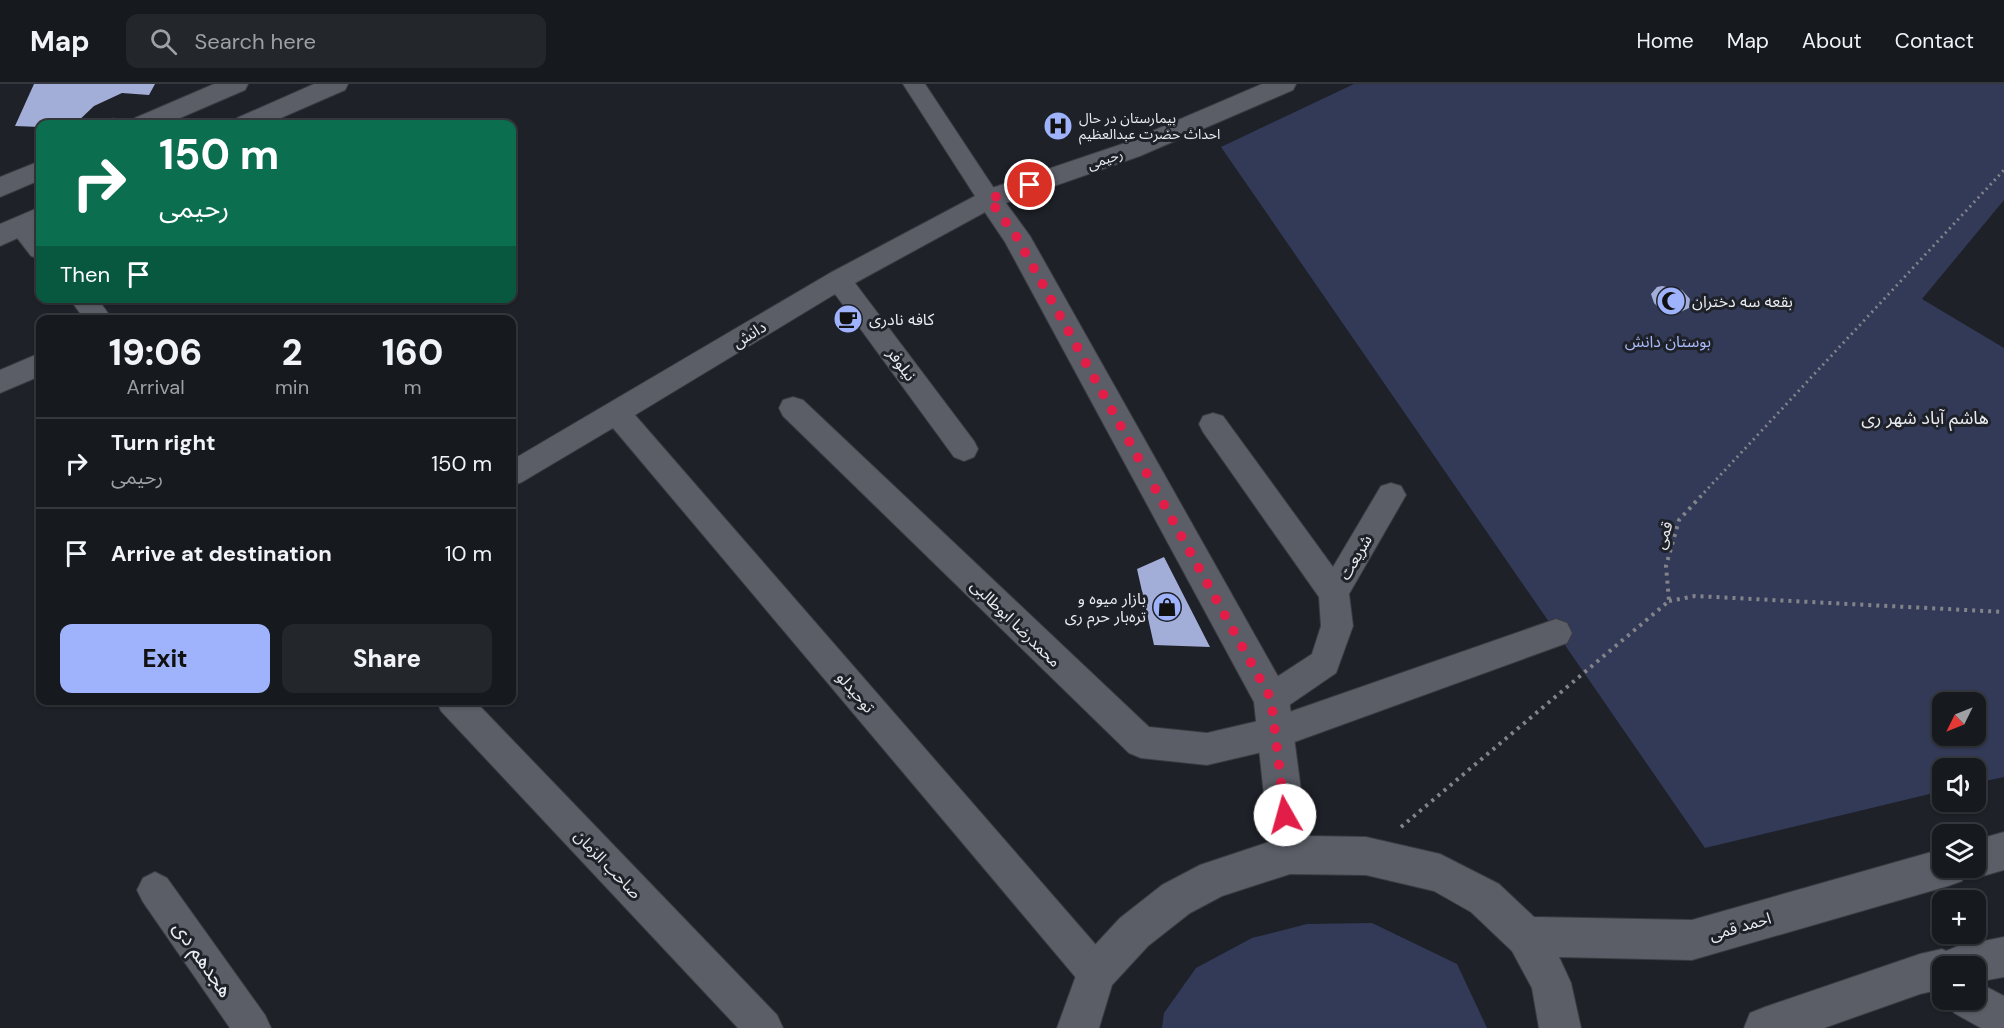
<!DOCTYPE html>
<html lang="en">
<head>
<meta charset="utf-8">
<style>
  :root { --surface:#16191e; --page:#23262b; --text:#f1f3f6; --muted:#9ea0a4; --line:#35383c; --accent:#9fb3fd }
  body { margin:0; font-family:"DM Sans","Noto Sans Arabic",sans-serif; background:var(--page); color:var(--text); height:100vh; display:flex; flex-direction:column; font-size:22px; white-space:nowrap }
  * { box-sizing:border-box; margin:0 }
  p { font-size:20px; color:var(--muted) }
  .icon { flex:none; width:33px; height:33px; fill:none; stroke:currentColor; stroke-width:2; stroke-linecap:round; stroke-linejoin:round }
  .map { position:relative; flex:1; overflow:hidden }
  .drawer { position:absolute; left:36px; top:231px; width:480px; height:390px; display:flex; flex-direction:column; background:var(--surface); border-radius:12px; box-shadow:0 2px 4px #0004,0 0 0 2px var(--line) }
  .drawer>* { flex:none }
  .hud { position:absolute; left:36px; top:36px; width:480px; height:183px; border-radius:12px; box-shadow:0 2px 4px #0004,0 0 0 2px var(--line); background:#0b6e4f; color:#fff; overflow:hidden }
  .needle { width:39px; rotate:227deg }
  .controls { position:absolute; left:1932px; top:608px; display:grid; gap:12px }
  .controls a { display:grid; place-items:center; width:54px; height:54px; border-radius:12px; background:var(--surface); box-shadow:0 2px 4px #0004,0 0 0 2px var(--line); font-size:30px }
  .pin { position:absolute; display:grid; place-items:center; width:51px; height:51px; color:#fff; margin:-26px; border:3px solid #fff; border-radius:50%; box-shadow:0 2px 6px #0007 }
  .me { position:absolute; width:66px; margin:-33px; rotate:353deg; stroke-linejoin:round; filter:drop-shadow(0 0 4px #0008) }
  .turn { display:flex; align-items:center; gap:21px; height:126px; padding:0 24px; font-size:27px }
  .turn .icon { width:78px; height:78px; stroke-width:2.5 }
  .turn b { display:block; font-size:42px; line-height:51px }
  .then { display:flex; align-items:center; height:57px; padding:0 24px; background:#0003; gap:12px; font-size:22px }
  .eta { display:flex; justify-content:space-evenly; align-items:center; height:102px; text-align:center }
  .eta b { font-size:36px; font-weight:800; line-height:42px }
  .action { display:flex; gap:12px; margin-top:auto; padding:12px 24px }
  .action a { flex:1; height:69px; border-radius:12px; background:var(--accent); color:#111; font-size:24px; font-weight:800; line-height:69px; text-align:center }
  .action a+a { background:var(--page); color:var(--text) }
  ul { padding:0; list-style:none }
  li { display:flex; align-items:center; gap:18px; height:90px; padding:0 24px; border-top:2px solid var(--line) }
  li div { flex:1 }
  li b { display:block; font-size:22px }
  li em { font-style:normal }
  header { display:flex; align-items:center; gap:36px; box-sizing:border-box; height:84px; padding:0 30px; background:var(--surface); border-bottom:2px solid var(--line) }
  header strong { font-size:28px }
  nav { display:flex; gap:33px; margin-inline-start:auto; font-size:21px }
  .search { width:420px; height:54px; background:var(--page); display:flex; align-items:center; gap:15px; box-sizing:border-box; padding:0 21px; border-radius:12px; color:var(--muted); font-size:22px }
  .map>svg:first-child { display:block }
  .green { fill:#333a57; fill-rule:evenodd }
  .building { fill:#a2aed8 }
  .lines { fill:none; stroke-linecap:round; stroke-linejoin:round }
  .street-casing { stroke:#3a3c42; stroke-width:2 }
  .secondary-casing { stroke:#3a3c42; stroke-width:2 }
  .path-far1 { stroke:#82848a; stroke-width:3; stroke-dasharray:2 4; stroke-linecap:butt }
  .path { stroke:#82848a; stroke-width:4; stroke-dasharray:3 5; stroke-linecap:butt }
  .street { fill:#5b5e67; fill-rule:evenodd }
  .secondary { fill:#5b5e67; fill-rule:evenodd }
  .route { stroke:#e11d48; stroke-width:10; stroke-dasharray:0 18 }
  .labels { text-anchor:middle; stroke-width:6; stroke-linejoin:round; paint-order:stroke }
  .far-poi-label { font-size:14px; fill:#e9ebf0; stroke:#1e2128; text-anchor:start }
  .far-street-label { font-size:14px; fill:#e9ebf0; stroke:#1e2128 }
  .poi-label { font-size:16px; fill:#e9ebf0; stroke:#1e2128; text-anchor:start }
  .street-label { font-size:16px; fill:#e9ebf0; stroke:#1e2128 }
  .park-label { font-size:16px; fill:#a9bbfa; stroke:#1e2128 }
  .neighbourhood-label { font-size:18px; fill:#e9ebf0; stroke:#1e2128 }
  .near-street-label { font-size:20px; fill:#e9ebf0; stroke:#1e2128 }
</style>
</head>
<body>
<header>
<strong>Map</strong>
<div class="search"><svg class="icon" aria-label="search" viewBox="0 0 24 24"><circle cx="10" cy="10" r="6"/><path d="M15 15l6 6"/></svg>Search here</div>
<nav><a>Home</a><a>Map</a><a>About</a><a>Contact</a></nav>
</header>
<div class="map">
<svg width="2004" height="944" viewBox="0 0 2004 944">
  <rect width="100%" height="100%" fill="#1e2128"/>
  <!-- green -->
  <path class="green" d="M1354 0H2004V116L1922 215 2004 264V693L1976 699V684H1942V707L1705 764 1221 63ZM1942 618H1976V651H1942Z
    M1372 839 1457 880 1487 944H1162L1164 929 1196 884 1252 854 1307 840Z"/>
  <!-- building -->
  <path class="building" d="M34 0H155L149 11 122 9 94 22 75 40H40V43L15 42Z
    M1662 202 1682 206 1690 215 1689 224 1676 230 1658 223 1654 219 1651 210 1657 203Z
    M1164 473 1210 563 1154 561 1137 485Z"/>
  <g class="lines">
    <!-- street casing -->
    <g class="street-casing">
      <path id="street" d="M903 0H925L1001 115 998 121 855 199 974 357 978 365 974 373 964 377 954 373 835 210 635 331 1109 876 1114 889 1109 902 1096 907 1083 902 613 344 522 398 512 402V376L830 189 975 112Z
        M20 133 29 136 40 150V175L31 172 8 142 11 136Z
        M69 214H97L113 236H85Z
        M40 269V292L0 309V286Z
        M793 313 803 316 1149 643 1207 649 1275 633 1556 535 1567 539 1572 549 1567 559 1275 665 1207 681 1141 674 1129 669 783 332 779 324 783 316Z
        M1213 329 1223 332 1333 483 1381 402 1391 399 1401 402 1406 411 1349 510 1353 542 1336 589 1282 626 1271 630 1260 626 1255 615 1260 604 1312 570 1321 542 1319 513 1203 348 1199 340 1203 332Z
        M436 616H474L777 931 783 944H738L441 627Z
        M155 788 167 794 265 931 271 944H230L143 818 137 806 143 794Z"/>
    </g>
    <!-- secondary casing -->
    <g class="secondary-casing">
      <path id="secondary" d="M214 0H248L245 6 166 40H131L135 34Z
        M314 0H348L345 6 267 40H233L237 34Z
        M1262 0H1296L1293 6 1140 72 1006 119 1030 152 1284 603 1289 615 1307 752 1366 753 1440 770 1499 800 1534 833 1692 836 1942 765V783H1976V756L2004 748V786L1976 794 1965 789 1962 797 1948 802 1692 876 1559 873 1571 899 1581 944H1539L1532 904 1512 867 1471 828 1434 807 1366 791 1290 790 1222 812 1190 829 1148 862 1112 901 1099 944H1057L1082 875 1120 834 1162 801 1200 781 1269 758 1254 618 1005 158 976 115 980 108 1122 60Z
        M40 77V96L0 113V93Z
        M40 123V144L0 162V140Z
        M2004 853V893L1977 898 2004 912V944H1981L1954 929 1948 915H1976V882H1942V905L1920 910 1824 944H1744L1750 929 1765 923 1920 870 1942 865 1946 867 1958 862Z"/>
    </g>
    <!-- path-far1 -->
    <path class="path-far1" d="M102 40 114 35
      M1700 413 2004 86"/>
    <!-- path -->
    <path class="path" d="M1669 517 1695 512 2004 528
      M1401 743 1669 517 1666 482 1679 436 1701 412"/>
    <!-- street -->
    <use href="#street" class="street"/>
    <!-- secondary -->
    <use href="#secondary" class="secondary"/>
  </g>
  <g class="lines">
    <!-- route -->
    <path class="route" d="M1030 101 989 115 1016 152 1271 615 1285 731"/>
  </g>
  <!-- icons -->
  <defs>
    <g id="hospital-disc" transform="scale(1.5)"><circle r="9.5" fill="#9fb3fd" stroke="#1e2128"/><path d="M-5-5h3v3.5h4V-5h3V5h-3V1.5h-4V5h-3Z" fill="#111"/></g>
    <g id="mosque-disc" transform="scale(1.5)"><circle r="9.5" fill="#9fb3fd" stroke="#1e2128"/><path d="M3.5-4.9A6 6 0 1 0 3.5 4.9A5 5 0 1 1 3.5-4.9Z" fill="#111"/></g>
    <g id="cafe-disc" transform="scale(1.5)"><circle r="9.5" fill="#9fb3fd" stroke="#1e2128"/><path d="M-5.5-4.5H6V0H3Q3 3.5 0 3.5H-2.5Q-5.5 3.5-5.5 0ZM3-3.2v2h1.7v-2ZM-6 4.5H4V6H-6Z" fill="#111"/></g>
    <g id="shop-disc" transform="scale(1.5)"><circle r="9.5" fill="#9fb3fd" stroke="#1e2128"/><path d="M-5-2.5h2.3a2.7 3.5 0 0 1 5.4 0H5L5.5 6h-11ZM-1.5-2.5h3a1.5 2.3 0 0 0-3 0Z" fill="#111"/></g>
  </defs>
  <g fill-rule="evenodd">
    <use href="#hospital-disc" x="1058" y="42"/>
    <use href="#mosque-disc" x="1671" y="217"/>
    <use href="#cafe-disc" x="848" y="235"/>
    <use href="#shop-disc" x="1167" y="523"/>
  </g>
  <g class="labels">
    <!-- far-poi labels -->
    <g class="far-poi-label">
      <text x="1079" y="39">بیمارستان در حال<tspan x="1079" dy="16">احداث حضرت عبدالعظیم</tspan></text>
    </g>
    <!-- far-street labels -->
    <g class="far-street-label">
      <text transform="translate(1105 75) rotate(-19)" y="5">رحیمی</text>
    </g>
    <!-- poi labels -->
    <g class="poi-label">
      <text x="1692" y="223">بقعه سه دختران</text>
      <text x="869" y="241">کافه نادری</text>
      <text x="1146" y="520" text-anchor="end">بازار میوه و<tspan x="1146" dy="18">تره‌بار حرم ری</tspan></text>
    </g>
    <!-- street labels -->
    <g class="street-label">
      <text transform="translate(749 250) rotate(-31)" y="6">دانش</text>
      <text transform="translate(902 280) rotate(54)" y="6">نیلوفر</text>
      <text transform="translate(1663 451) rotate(-72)" y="6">قمی</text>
      <text transform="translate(1355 473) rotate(-60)" y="6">شریعت</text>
      <text transform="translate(1016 539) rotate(44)" y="6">محمدرضا ابوطالبی</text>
      <text transform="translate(856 608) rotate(49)" y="6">توحیدلو</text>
      <text transform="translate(608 780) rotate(46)" y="6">صاحب الزمان</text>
      <text transform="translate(1740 842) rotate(-16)" y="6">احمد قمی</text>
    </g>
    <!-- park labels -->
    <g class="park-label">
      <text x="1668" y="263">بوستان دانش</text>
    </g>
    <!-- neighbourhood labels -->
    <g class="neighbourhood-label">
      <text x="1925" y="340">هاشم آباد شهر ری</text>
    </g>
    <!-- near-street labels -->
    <g class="near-street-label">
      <text transform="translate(203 875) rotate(55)" y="7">هجدهم دی</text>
    </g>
  </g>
</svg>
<div class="controls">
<a><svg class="needle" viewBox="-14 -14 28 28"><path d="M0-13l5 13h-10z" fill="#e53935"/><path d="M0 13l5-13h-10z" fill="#9ea0a4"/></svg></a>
<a><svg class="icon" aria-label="sound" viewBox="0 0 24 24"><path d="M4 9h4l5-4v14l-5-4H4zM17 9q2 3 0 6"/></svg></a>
<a><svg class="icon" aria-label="layers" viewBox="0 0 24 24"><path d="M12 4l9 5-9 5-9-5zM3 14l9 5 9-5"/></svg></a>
<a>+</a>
<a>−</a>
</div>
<div class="pin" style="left:1030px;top:101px;background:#d93025"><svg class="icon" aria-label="arrive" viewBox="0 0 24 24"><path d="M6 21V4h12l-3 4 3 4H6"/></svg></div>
<svg class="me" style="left:1285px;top:731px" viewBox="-20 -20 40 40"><circle r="19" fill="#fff"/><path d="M0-13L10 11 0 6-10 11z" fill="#e11d48"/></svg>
<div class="hud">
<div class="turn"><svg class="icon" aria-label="right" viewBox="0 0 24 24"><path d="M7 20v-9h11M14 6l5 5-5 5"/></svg><div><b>150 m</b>رحیمی</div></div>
<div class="then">Then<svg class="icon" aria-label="arrive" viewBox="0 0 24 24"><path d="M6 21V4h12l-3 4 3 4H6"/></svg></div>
</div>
<section class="drawer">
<div class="eta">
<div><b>19:06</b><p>Arrival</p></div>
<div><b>2</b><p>min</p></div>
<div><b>160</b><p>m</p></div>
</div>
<ul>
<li><svg class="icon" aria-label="right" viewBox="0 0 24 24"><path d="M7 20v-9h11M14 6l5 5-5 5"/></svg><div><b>Turn right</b><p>رحیمی</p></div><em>150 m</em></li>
<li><svg class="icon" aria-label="arrive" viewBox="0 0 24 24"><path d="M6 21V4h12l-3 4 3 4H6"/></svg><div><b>Arrive at destination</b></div><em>10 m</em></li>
</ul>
<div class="action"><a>Exit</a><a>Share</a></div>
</section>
</div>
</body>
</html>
